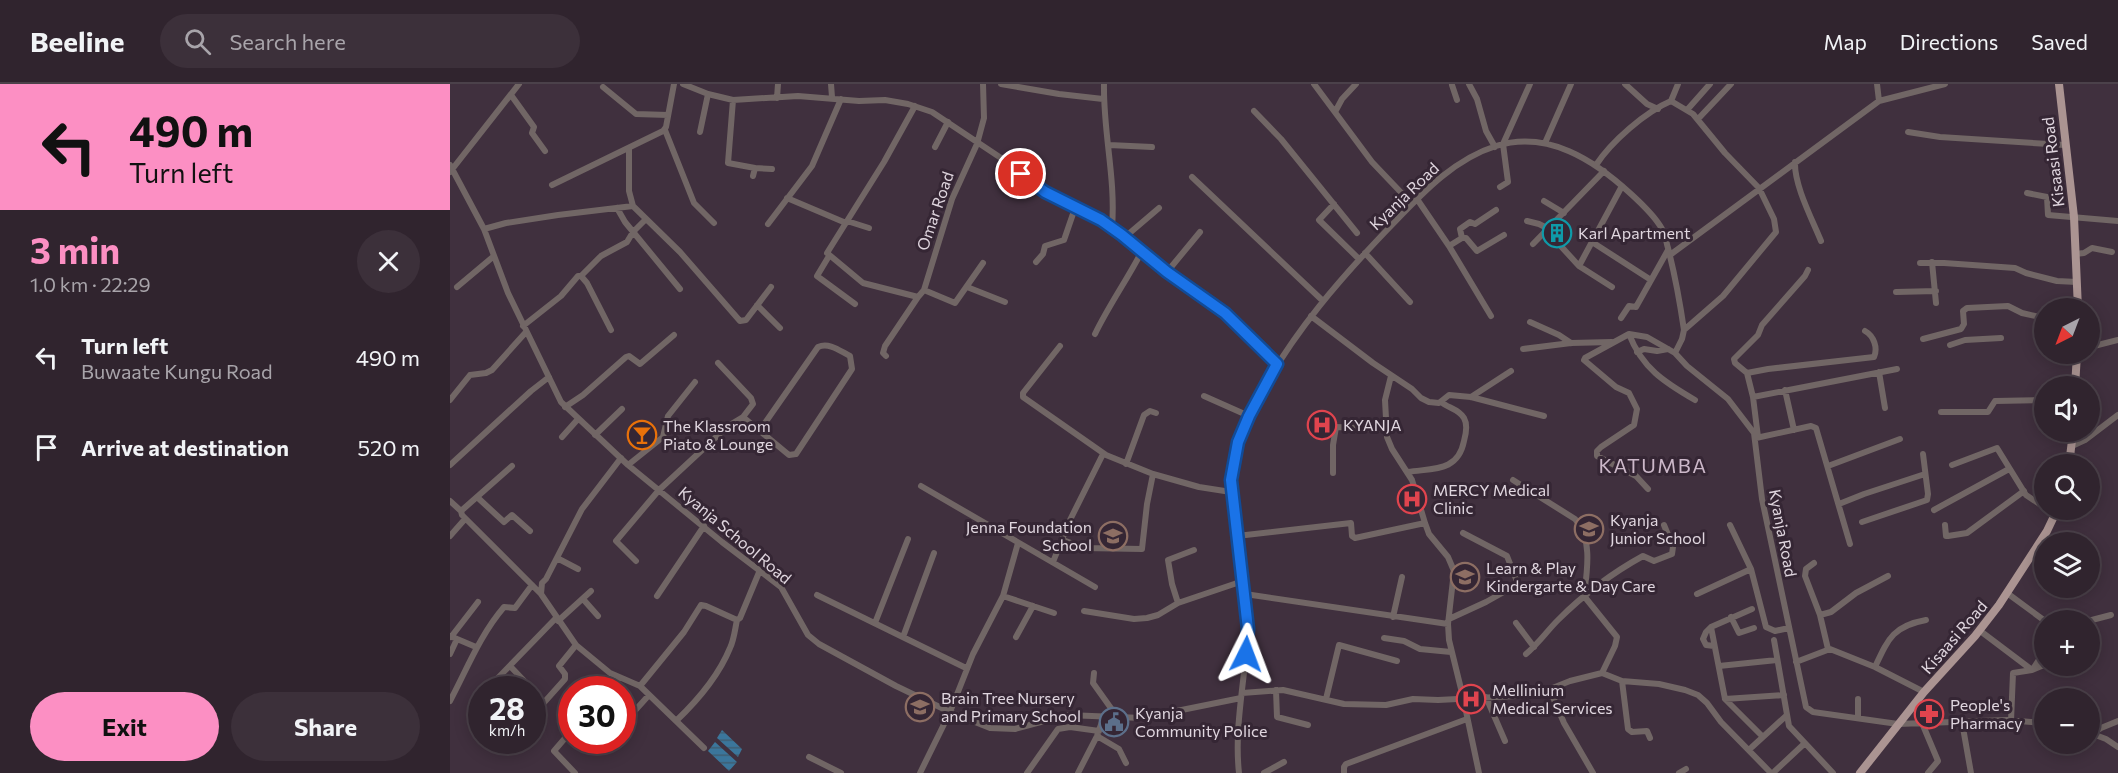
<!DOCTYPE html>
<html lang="en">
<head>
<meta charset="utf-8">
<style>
  :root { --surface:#30242e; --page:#3c303a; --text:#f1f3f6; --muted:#a8a4aa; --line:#4b414a; --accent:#fc8fc3 }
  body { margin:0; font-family:Commissioner,sans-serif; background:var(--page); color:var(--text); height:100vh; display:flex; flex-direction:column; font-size:22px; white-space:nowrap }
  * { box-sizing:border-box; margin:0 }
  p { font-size:20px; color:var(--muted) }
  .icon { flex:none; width:33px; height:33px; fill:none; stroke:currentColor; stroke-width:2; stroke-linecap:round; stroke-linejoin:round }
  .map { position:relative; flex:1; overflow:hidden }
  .panel { display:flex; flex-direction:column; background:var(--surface); width:450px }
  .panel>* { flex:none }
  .guide { background:#fc8fc3; color:#111; overflow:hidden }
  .needle { width:39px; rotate:222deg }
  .buttons { position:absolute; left:1584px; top:214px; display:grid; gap:12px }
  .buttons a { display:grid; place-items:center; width:66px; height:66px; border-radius:50%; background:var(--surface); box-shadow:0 3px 15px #0003,0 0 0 2px var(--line); font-size:30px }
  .speed { position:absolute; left:18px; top:592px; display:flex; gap:12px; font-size:30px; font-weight:700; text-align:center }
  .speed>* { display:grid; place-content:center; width:78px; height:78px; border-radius:50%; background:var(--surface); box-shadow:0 3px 15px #0003,0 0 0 2px var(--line); line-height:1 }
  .speed small { font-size:15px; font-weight:400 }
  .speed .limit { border:9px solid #d22; background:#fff; color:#111 }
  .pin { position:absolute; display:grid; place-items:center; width:51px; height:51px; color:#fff; margin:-26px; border:3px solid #fff; border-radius:50%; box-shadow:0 2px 6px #0007 }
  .me { position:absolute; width:66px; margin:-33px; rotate:3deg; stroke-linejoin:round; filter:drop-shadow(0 0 4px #0008) }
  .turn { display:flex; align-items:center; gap:21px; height:126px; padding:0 30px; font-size:27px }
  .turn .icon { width:78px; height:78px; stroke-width:2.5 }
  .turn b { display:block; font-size:42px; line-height:51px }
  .round { display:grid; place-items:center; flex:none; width:63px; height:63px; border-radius:32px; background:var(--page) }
  .overview { display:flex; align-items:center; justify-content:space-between; height:102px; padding:0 30px }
  h1 { font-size:36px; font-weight:700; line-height:45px; color:var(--accent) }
  .button { display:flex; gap:12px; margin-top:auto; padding:12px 30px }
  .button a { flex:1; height:69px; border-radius:36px; background:var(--accent); color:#111; font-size:24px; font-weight:700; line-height:69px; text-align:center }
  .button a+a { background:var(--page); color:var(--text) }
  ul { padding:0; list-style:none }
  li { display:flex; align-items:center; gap:18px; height:90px; padding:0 30px }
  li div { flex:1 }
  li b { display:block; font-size:22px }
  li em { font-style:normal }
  header { display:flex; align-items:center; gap:36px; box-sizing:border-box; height:84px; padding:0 30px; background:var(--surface); border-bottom:2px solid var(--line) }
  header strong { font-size:28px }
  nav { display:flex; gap:33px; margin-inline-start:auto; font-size:21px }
  .search { width:420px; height:54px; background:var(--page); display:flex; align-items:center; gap:15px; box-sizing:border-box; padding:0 21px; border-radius:33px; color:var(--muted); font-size:22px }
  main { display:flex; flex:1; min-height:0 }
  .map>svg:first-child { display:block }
  .water { fill:url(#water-rules) }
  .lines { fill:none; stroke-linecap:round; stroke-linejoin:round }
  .minor { stroke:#716665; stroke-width:6 }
  .major { stroke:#ab9492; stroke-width:8 }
  .route-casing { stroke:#114b97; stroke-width:15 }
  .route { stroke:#1a73e8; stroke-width:10 }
  .labels { text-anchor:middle; stroke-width:6; stroke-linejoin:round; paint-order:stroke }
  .street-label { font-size:16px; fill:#e0d6df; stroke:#352634 }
  .poi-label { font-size:16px; fill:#e0d6df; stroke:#352634; text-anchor:start }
  .quarter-label { font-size:20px; letter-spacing:1.5px; fill:#ccb8c9; stroke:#352634 }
</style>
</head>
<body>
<header>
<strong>Beeline</strong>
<div class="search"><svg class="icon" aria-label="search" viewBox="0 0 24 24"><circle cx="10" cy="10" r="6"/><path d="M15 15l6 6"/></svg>Search here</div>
<nav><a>Map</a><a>Directions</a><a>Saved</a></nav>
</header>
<main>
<section class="panel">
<div class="guide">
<div class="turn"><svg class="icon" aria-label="left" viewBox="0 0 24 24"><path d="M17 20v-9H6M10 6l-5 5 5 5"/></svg><div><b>490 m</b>Turn left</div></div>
</div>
<div class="overview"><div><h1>3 min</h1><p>1.0 km · 22:29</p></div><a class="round"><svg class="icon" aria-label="close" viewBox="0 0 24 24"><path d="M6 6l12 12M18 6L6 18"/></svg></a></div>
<ul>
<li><svg class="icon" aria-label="left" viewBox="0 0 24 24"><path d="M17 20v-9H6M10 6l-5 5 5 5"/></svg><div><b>Turn left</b><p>Buwaate Kungu Road</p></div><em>490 m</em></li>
<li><svg class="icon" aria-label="arrive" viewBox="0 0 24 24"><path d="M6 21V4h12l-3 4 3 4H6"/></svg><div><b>Arrive at destination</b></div><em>520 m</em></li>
</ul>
<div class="button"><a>Exit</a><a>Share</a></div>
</section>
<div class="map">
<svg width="1668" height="689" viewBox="0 0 1668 689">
  <defs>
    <pattern id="water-rules" width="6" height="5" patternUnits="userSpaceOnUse" patternTransform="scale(1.5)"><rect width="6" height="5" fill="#3b769b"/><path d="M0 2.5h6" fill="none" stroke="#3f5e73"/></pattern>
  </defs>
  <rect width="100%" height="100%" fill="#40303e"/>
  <!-- water -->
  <path class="water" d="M272 646 292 665 288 673 267 654Z
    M265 658 287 678 279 687 258 667Z"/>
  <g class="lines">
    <!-- minor -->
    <path class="minor" d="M233 0 258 10 283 16 348 12 409 17 435 16 458 20 482 28 560 80 595 108 651 136 672 151 717 188 775 229 827 280
      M381 0 382 13
      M551 0 609 10 653 15
      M654 0C653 48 666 95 662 143
      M864 0 922 78 962 120
      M1019 0 1027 15 1036 47 1045 63
      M1175 0 1197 20 1208 25
      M1427 0 1429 17
      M1002 1 1007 16
      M153 3 186 30 218 31
      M61 11 84 43 82 49 95 67
      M327 14 328 0
      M283 16 278 79 305 84 303 92
      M1221 17 1228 0
      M465 22 434 78 377 169 413 199 468 213 474 206 502 115 527 60 534 34 533 0
      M1237 26 1260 0
      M804 27 831 55 907 149
      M885 28 892 15 906 0
      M1248 35 1281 0
      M215 46 244 119 264 139
      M250 48 258 10
      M1458 48 1490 53 1615 61
      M1095 59 1121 0
      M659 61 702 63
      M485 63 498 38
      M179 65V107L183 122 230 168 290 237 296 236 321 203
      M1345 78C1344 101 1362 135 1371 157
      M0 81 34 145 58 209 111 318 178 381 272 458 331 503 358 551 369 560 446 602 500 628 540 644 565 645 617 631 692 634 791 614
      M1146 81C1161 58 1195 28 1221 17L1243 30 1275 69 1309 104 1324 135 1326 148 1273 212 1234 246
      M305 84 322 85
      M0 88 69 0
      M742 93 873 217
      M102 101 213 47 216 43 224 0
      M1050 103 1058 98 1053 60 1080 0
      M1577 109 1597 113 1598 131 1668 137
      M337 114 396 139
      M967 115 999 162 1041 232
      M1094 117 1114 129
      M884 120 869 136 909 175
      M167 124 175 138 230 205
      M397 137 419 144
      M1077 137 1089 140 1099 145
      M318 140 362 82 391 15
      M34 145 56 139 108 131 183 122
      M1097 147 1129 182 1162 203
      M675 153 709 124
      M1012 154H1016L1027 167 1054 151
      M1142 158 1201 196
      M1083 160 1154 87
      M999 162 1012 154 1010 145 1020 138 1025 140 1046 126
      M915 169 960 218
      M1625 170 1634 169 1642 164 1662 168
      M1220 171 1429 17 1495 0
      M379 172 367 192 405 220
      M586 178 593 170 595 162 614 156 625 124
      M1482 178 1486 219
      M1470 179H1494L1565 184 1576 189 1607 197 1627 198
      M1129 182 1172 102
      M717 188 750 148
      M131 192 151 172 177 158 183 148 196 135
      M7 203 44 172
      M517 203 555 218
      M474 206 505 219 533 179
      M1446 208 1486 207
      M307 221 330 244
      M861 232 923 279 962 305 971 314 979 318 989 319 999 311 1021 313 1094 332
      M1171 234 1179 222 1186 223 1218 166
      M1080 238 1109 251 1121 259
      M73 242 111 212 128 192H131L137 199 161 246
      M645 250C659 221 677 196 692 167
      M1179 250C1192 284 1214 298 1245 316
      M1473 255 1511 245 1514 240 1513 227 1517 224 1558 222 1572 229 1594 234
      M1500 261 1515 256 1551 254
      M610 262 573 309V313L656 371 703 390 749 403 781 408
      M1640 263 1668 256
      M1073 265 1121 259 1162 258
      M1187 268 1194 265 1207 267 1218 265
      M436 272 433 269 435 262 468 213
      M1429 288 1435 324
      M1297 289 1318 285 1424 273C1428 264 1424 252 1415 247
      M941 292 935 316 937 353 942 365 962 396 975 439 979 450 998 473 1004 487 998 540 999 556 1013 613 1029 689
      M1335 306 1344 346
      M754 312 799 332
      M1021 313 1061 287
      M1303 313 1447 285
      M0 316 20 291 36 289 42 286 76 248
      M115 323 133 311 176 273 179 272 190 280 224 251
      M1491 328H1538L1545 317 1594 316
      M293 333 339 371 346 370 402 285 400 272C390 267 379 258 368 263L310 346
      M145 351 172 325
      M112 353 128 335
      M1308 353 1303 313 1297 289 1285 279 1284 275 1308 251 1312 241 1355 192 1358 186
      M1306 354 1361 342 1366 344 1400 460
      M1622 362 1635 356 1668 331
      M171 374 132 425 96 495 92 499 91 510 126 561 160 589 190 602 254 664
      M676 380 694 331 700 327 706 329
      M0 381 81 307 99 293
      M178 381 213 353 218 332 245 298
      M1502 381 1547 364 1576 411 1594 423
      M62 382 11 427 12 431 91 510
      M1378 382 1450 355
      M958 388C983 384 1008 388 1014 357 1016 350 1018 341 1014 334 1009 325 998 324 991 318
      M883 389V361L886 343 935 345
      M1063 396 1125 435C1143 454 1137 488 1134 512L1167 553 1165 562 1152 589
      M471 402 645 503
      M1198 405 1186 392 1147 372V367L1151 363 1184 341 1187 325 1179 309 1166 303 1134 276 1135 274 1179 250 1197 253 1225 269
      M27 413 54 438 62 431 80 447
      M0 417 11 427
      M1389 420 1414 410 1475 390
      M1484 426 1559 385
      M1412 438 1477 416 1478 410 1473 370
      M1280 441 1301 485 1316 543 1325 547 1339 544
      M1495 441 1496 452H1498L1517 449 1574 407
      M0 452 15 435
      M787 452 901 439 902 452 905 454 975 439
      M613 456 634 464 692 465 697 420 703 390
      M107 474 128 485
      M186 477 166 457 209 406 278 342 293 333 303 320 301 314 268 279
      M603 478 619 438 653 370
      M1364 479 1356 485 1355 492 1370 531
      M1557 509 1595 537
      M795 510 998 540
      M1247 510 1301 485
      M367 511 516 584
      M207 512 254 442
      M553 512 604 529
      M133 515 148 532
      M728 519 722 500 718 476 744 466
      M1302 525 1261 543 1275 615 1334 611
      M634 527 684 535 697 534 708 531 728 519 793 497
      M943 533 952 493
      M1281 533 1289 549 1304 544
      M999 535 1036 518 1068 500 1057 472 1013 449
      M108 537 141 507
      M1638 537 1661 531
      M425 539 458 455
      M1066 539 1084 563
      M1261 543 1256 548 1253 555 1256 561 1264 562
      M1529 546 1582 586 1594 581
      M0 552 26 563
      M1 553 28 518
      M453 553 484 469
      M566 553 583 522
      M934 554 954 557 970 565 1001 568
      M1324 556 1339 642 1383 689
      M1378 565 1370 531 1381 528 1406 509 1438 492
      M1640 566 1641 565
      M0 570 7 555
      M1076 570C1088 560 1097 547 1108 536 1133 511 1162 489 1193 472L1204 477 1222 470 1223 463 1214 441
      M1346 578 1380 565 1425 583 1474 608
      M60 582 81 604
      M1269 582 1327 576
      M1425 583C1438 555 1443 542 1476 536
      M1583 585 1594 568
      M644 589 643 599 668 634
      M1172 597 1178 645 1182 648 1197 647 1200 654
      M44 598 106 534
      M190 602 234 548 251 521 256 522 287 536
      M158 606 169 594
      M826 606 827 633 858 641
      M1100 606 1114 639 1143 689
      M792 609 833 606 894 620 936 621 963 615 988 616 1085 611 1120 597 1152 589 1172 597 1209 600 1235 606 1248 611 1257 619 1271 638 1321 689
      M1036 613 1055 657
      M876 615 889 561 947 577
      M1275 615 1313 653
      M0 617C17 585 30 551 54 523L65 524 82 501
      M82 632 115 595V590L109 582 126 561
      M1408 634V615
      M226 637C247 617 269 591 280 564 284 556 285 545 287 536L290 534 310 486
      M1561 637 1563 589 1582 586
      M1512 638 1521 689
      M1472 639 1488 677 1478 689
      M172 641 199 611
      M122 646 104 667 125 689
      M1640 649 1656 655 1668 663
      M1642 650 1651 644 1668 637
      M647 652 669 665 676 679
      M1302 663 1337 631
      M359 673 391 689
      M1325 687 1355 659
      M470 689 500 628 523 570 553 512 568 459
      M577 689 608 645 620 643 649 647
      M628 689 647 652 654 632
      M789 689C785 653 791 616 795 580 796 568 798 556 798 544 795 483 770 419 788 358 793 340 803 323 812 307 845 247 889 196 936 147 968 114 1001 76 1046 62 1098 46 1144 76 1181 110 1192 120 1205 132 1212 145 1216 151 1216 158 1218 164 1225 191 1230 219 1234 246L1232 255 1225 269 1237 282 1278 315 1304 349 1312 415 1356 623 1363 628 1448 640 1558 636 1594 639
      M814 689 834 678
      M894 689V683L896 680 1017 635
      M1229 689 1236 685"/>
    <!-- major -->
    <path class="major" d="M1609 0 1624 133 1628 225
      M1625 303 1627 270
      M1619 381 1623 348
      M1410 689 1474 608 1525 552 1549 521 1597 447 1607 426"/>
  </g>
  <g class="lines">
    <!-- route casing -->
    <g class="route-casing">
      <path id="route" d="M571 90 595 108 651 136 672 151 717 188 775 229 827 280 799 332 788 358 781 396 798 545 796 570"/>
    </g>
    <!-- route -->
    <use href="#route" class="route"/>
  </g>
  <!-- icons -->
  <defs>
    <g id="building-ring" transform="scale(1.5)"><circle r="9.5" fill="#352634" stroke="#0f9aa8" stroke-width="1.5"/><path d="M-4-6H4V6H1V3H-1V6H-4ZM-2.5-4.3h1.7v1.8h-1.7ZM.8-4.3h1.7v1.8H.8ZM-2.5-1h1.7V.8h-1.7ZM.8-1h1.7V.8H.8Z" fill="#0f9aa8"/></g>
    <g id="hospital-ring" transform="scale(1.5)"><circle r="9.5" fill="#352634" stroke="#e0444e" stroke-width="1.5"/><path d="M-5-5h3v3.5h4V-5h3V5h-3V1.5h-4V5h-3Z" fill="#e0444e"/></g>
    <g id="bar-ring" transform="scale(1.5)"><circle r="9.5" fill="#352634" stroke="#e8710a" stroke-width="1.5"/><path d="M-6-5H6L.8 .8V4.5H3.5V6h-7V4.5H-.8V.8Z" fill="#e8710a"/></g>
    <g id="school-ring" transform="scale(1.5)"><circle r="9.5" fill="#352634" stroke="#8d6e63" stroke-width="1.5"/><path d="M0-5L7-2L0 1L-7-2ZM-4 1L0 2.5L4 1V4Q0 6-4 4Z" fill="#8d6e63"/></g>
    <g id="pharmacy-ring" transform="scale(1.5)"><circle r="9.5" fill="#352634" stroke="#e0444e" stroke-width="1.5"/><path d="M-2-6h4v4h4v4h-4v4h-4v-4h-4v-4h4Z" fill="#e0444e"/></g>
    <g id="civic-ring" transform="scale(1.5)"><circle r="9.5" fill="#352634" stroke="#5c6f8a" stroke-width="1.5"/><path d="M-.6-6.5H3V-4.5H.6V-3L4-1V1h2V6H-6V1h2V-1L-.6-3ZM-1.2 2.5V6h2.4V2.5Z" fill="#5c6f8a"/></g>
  </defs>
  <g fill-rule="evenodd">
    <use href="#building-ring" x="1107" y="149"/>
    <use href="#hospital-ring" x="872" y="341"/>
    <use href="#bar-ring" x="192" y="351"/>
    <use href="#hospital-ring" x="962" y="415"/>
    <use href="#school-ring" x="1139" y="445"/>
    <use href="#school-ring" x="663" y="452"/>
    <use href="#school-ring" x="1015" y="493"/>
    <use href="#hospital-ring" x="1021" y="615"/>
    <use href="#school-ring" x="470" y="623"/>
    <use href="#pharmacy-ring" x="1479" y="630"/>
    <use href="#civic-ring" x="664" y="638"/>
  </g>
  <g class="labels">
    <!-- street labels -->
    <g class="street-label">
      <text transform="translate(1603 78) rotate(-97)" y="6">Kisaasi Road</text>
      <text transform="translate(954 112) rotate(-44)" y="6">Kyanja Road</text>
      <text transform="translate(485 127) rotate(-71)" y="6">Omar Road</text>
      <text transform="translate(1333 449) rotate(79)" y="6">Kyanja Road</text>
      <text transform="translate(285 451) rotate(40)" y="6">Kyanja School Road</text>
      <text transform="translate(1504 553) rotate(-49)" y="6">Kisaasi Road</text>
    </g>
    <!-- poi labels -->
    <g class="poi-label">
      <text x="1128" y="155">Karl Apartment</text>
      <text x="893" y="347">KYANJA</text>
      <text x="213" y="348">The Klassroom<tspan x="213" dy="18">Piato &amp; Lounge</tspan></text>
      <text x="983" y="412">MERCY Medical<tspan x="983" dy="18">Clinic</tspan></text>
      <text x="1160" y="442">Kyanja<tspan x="1160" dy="18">Junior School</tspan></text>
      <text x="642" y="449" text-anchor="end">Jenna Foundation<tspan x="642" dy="18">School</tspan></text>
      <text x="1036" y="490">Learn &amp; Play<tspan x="1036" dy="18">Kindergarte &amp; Day Care</tspan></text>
      <text x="1042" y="612">Mellinium<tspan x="1042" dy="18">Medical Services</tspan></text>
      <text x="491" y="620">Brain Tree Nursery<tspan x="491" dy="18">and Primary School</tspan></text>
      <text x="1500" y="627">People's<tspan x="1500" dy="18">Pharmacy</tspan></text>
      <text x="685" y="635">Kyanja<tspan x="685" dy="18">Community Police</tspan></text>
    </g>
    <!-- quarter labels -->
    <g class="quarter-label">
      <text x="1203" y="389">KATUMBA</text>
    </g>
  </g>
</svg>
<div class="buttons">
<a><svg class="needle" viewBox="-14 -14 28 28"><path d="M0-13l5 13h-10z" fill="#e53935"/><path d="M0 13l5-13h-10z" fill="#a8a4aa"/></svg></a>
<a><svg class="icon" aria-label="sound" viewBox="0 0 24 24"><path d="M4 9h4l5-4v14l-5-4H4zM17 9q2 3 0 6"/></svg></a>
<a><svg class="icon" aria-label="search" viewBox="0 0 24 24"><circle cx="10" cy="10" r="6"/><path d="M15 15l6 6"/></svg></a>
<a><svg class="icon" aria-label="layers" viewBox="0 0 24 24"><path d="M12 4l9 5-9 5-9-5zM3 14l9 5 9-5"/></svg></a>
<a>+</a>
<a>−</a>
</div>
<div class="speed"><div>28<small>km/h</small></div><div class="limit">30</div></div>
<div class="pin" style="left:571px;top:90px;background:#d93025"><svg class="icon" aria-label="arrive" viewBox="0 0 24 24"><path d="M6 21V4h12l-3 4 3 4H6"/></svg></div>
<svg class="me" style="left:796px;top:570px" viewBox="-20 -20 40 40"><path d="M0-17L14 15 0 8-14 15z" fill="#1a73e8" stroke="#fff" stroke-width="4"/></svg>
</div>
</main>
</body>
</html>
